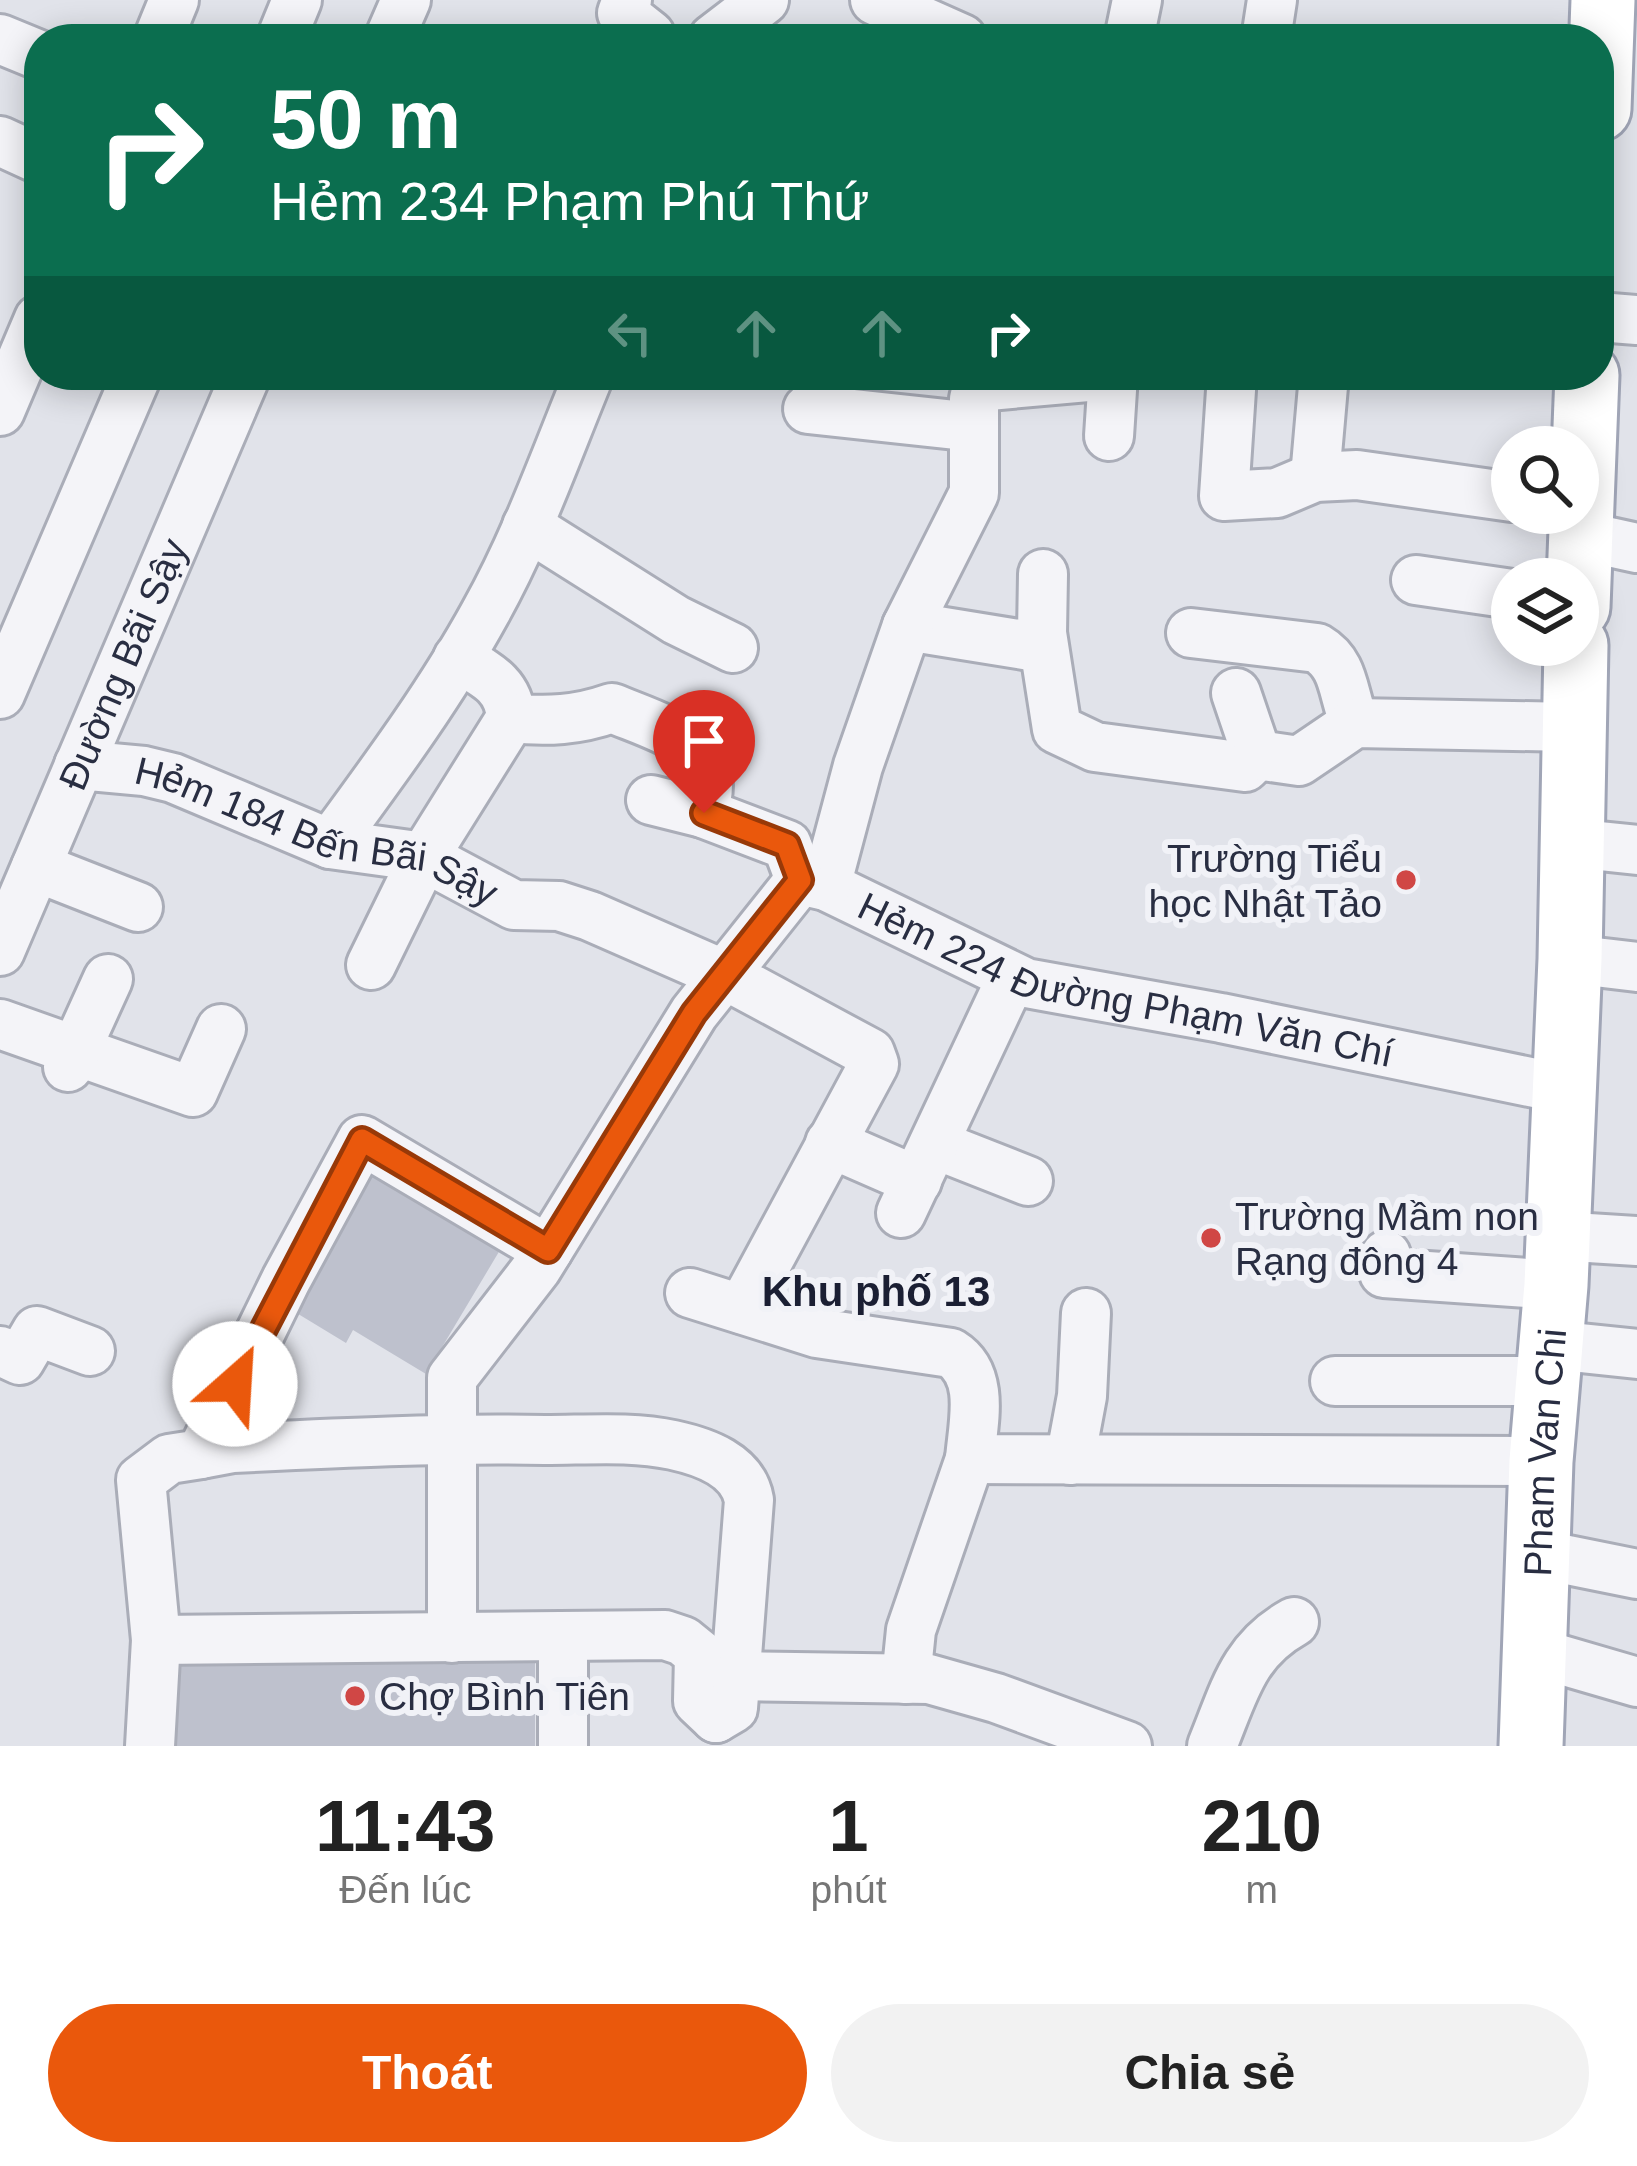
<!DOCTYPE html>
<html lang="vi">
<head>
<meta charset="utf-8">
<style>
  :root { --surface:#fff; --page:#f2f2f2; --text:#222; --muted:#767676; --accent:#ea580c }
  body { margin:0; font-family:Arial,sans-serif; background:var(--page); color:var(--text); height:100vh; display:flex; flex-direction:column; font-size:45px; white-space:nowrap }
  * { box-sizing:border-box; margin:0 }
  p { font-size:39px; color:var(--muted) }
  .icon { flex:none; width:66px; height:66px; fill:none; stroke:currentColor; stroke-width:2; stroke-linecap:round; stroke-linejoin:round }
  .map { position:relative; height:1746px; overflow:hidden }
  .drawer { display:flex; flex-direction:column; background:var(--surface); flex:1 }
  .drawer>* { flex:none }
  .top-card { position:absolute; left:24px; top:24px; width:1590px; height:366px; border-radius:48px; box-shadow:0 6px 30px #0003; background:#0b6e4f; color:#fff; overflow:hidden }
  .controls { position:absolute; left:1491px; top:426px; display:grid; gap:24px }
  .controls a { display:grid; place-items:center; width:108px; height:108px; border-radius:50%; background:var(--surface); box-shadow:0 6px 30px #0003; font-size:60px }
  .pin { position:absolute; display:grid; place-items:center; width:102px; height:102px; color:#fff; margin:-123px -51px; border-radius:50% 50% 50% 0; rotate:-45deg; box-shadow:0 0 12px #0007 }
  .pin .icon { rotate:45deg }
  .me { position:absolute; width:132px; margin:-66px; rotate:26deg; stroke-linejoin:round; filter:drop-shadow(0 0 9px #0008) }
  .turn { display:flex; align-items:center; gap:42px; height:252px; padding:0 48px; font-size:54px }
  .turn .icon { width:156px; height:156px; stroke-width:2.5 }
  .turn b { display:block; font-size:84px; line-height:102px }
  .lanes { display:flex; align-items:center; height:114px; padding:0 48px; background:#0003; justify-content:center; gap:60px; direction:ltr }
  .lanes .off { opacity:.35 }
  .eta { display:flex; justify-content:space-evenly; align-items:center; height:204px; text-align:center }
  .eta b { font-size:72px; font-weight:600; line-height:84px }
  .cta { display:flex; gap:24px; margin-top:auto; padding:24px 48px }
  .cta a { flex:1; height:138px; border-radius:72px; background:var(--accent); color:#fff; font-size:48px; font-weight:600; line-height:138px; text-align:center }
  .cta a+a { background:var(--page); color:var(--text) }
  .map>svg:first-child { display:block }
  .building { fill:#bec1cd }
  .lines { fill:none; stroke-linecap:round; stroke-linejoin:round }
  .minor-casing { stroke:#aaadb8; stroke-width:54 }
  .major-casing { stroke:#a0a5b6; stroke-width:69 }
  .minor { stroke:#f4f4f8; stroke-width:48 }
  .major { stroke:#fff; stroke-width:63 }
  .route-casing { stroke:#983908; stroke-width:30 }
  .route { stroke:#ea580c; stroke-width:21 }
  .poi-dot { fill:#d04745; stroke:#f1f2f7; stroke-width:4.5 }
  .labels { text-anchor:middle; stroke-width:12; stroke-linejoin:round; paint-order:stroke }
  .street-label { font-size:39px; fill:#292e42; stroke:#f1f2f7 }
  .poi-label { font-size:39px; fill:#292e42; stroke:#f1f2f7; text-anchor:start }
  .neighbourhood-label { font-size:42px; font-weight:bold; fill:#1b1f33; stroke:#f1f2f7 }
</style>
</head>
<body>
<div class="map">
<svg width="1637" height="1746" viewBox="0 0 1637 1746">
  <rect width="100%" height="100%" fill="#e1e3ea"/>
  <!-- building -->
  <path class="building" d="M371 1173 500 1250 426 1374 353 1330 346 1343 290 1309Z
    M535 1644V1746H175V1646Z"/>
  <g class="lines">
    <!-- minor casing -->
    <g class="minor-casing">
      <g id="minor">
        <path d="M627 0 622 13 650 35"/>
        <path d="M875 0 962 39"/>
        <path d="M0 39 39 55"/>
        <path d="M158 39 174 0"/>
        <path d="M281 39 297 0"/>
        <path d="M389 39 406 0"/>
        <path d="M713 39 764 0"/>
        <path d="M1129 39 1137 0"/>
        <path d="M1266 39 1272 0"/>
        <path d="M0 141 39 159"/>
        <path d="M1599 317 1637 320"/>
        <path d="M1232 375 1224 496 1277 493 1315 477 1357 475 1512 497"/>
        <path d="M977 387 1110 375"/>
        <path d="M808 409 974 427"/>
        <path d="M0 411 39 319"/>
        <path d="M1109 436 1113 375"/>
        <path d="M1315 477 1324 375"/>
        <path d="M527 526 676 620 733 648"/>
        <path d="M1582 536 1637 548"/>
        <path d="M1043 574 1042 633 1057 729 1095 747 1245 767 1257 755"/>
        <path d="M1416 580 1512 594"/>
        <path d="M907 626 1043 648"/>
        <path d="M1191 633 1317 648C1346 665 1342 695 1355 723"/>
        <path d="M458 658C485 674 509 684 511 718 547 722 578 720 612 708 662 729 726 743 703 813"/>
        <path d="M1236 693 1257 755"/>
        <path d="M0 694 137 375"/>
        <path d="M1257 755 1299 761 1355 723 1572 727"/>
        <path id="s1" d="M79 765 144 771 173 778 330 844 424 857 514 905 559 906 590 916 727 976 870 1053 874 1064 742 1309"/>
        <path id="s2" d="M651 800 703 813 787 845 800 880 826 886 1026 983 1221 1018 1564 1089"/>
        <path d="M1571 843 1637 850"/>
        <path d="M330 844C385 769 440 695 485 613 527 538 556 455 589 375"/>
        <path d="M36 867 138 907"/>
        <path d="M826 886 858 766 907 626 974 493V399L980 375"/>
        <path id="s3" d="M0 951 246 375"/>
        <path d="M1570 959 1637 967"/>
        <path d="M371 965 424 857 511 718"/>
        <path d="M0 1024 193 1092 221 1029"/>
        <path d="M68 1067 108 979"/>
        <path d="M830 1143 917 1181"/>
        <path d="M934 1144 1028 1181"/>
        <path d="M901 1213 1012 977"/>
        <path d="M1557 1236 1637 1241"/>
        <path d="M1386 1255 1384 1273 1556 1285"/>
        <path d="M690 1293 817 1333 951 1353C986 1375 973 1423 970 1459L1541 1461"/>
        <path d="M1552 1345 1637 1354"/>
        <path d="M0 1351 20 1360 37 1331 90 1351"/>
        <path d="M1335 1381H1547"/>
        <path d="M201 1454 233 1448C337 1443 441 1438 545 1440 587 1440 632 1436 673 1445 705 1452 743 1465 749 1500L733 1708 716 1718"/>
        <path d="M1070 1460 1082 1396 1086 1313"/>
        <path d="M1538 1554 1637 1574"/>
        <path d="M563 1636V1746"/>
        <path d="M452 1638V1378L537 1268 694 1013 800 880"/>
        <path d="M156 1640 665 1635 683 1641 699 1654 698 1701 716 1718"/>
        <path d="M1534 1652 1637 1682"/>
        <path d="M735 1676 929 1679 996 1698 1127 1746"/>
        <path d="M906 1679 911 1630 970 1459"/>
        <path d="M150 1746 156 1640 141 1480 169 1459 201 1454 286 1280 362 1140 548 1250"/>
        <path d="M1212 1746C1234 1693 1242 1651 1294 1622"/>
      </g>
    </g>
    <!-- major casing -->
    <g class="major-casing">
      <g id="major">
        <path d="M1599 109 1603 0"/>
        <path d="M1578 607 1587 375"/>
        <path id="s4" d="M1531 1746 1541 1461 1556 1285 1570 959 1576 645"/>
      </g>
    </g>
    <!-- minor -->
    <use href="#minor" class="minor"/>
    <!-- major -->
    <use href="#major" class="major"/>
  </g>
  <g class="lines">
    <!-- route casing -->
    <g class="route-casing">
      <path id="route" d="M235 1384 362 1140 548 1250 694 1013 800 880 787 845 704 813"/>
    </g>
    <!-- route -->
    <use href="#route" class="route"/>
  </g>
  <!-- markers -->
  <g class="poi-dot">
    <circle cx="1406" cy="880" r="12"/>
    <circle cx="1211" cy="1238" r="12"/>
    <circle cx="355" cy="1696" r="12"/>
  </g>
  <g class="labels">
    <!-- street labels -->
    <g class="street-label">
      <text dy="14" stroke="none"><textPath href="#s3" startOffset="312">Đường Bãi Sậy</textPath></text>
      <text dy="14" stroke="none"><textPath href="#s1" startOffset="249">Hẻm 184 Bến Bãi Sậy</textPath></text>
      <text dy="14" stroke="none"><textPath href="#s2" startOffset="525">Hẻm 224 Đường Phạm Văn Chí</textPath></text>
      <text dy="14" stroke="none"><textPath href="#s4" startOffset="294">Pham Van Chi</textPath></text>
    </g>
    <!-- poi labels -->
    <g class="poi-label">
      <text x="1382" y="872" text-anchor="end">Trường Tiểu<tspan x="1382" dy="45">học Nhật Tảo</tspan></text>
      <text x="1235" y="1230">Trường Mầm non<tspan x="1235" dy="45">Rạng đông 4</tspan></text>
      <text x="379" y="1710">Chợ Bình Tiên</text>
    </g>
    <!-- neighbourhood labels -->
    <g class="neighbourhood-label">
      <text x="876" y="1306">Khu phố 13</text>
    </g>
  </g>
</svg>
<div class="controls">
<a><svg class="icon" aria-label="search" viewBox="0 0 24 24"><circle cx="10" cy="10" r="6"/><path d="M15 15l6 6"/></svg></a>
<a><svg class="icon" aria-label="layers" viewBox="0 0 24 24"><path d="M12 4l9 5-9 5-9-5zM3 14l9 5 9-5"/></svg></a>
</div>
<div class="pin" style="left:704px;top:813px;background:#d93025"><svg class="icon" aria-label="arrive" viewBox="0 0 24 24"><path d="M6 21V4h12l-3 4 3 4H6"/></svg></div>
<svg class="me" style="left:235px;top:1384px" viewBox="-20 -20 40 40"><circle r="19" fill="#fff"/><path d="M0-13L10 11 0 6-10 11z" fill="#ea580c"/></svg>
<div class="top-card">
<div class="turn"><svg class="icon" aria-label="right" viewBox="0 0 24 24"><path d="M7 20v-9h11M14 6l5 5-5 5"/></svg><div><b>50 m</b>Hẻm 234 Phạm Phú Thứ</div></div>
<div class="lanes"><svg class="icon off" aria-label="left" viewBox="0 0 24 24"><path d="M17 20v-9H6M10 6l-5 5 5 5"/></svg><svg class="icon off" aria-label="ahead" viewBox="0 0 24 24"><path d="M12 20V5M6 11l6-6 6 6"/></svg><svg class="icon off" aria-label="ahead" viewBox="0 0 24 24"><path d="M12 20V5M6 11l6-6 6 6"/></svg><svg class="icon" aria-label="right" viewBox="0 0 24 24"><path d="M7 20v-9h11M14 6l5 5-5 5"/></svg></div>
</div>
</div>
<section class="drawer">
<div class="eta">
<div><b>11:43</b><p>Đến lúc</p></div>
<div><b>1</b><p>phút</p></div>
<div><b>210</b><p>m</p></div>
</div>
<div class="cta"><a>Thoát</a><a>Chia sẻ</a></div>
</section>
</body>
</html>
